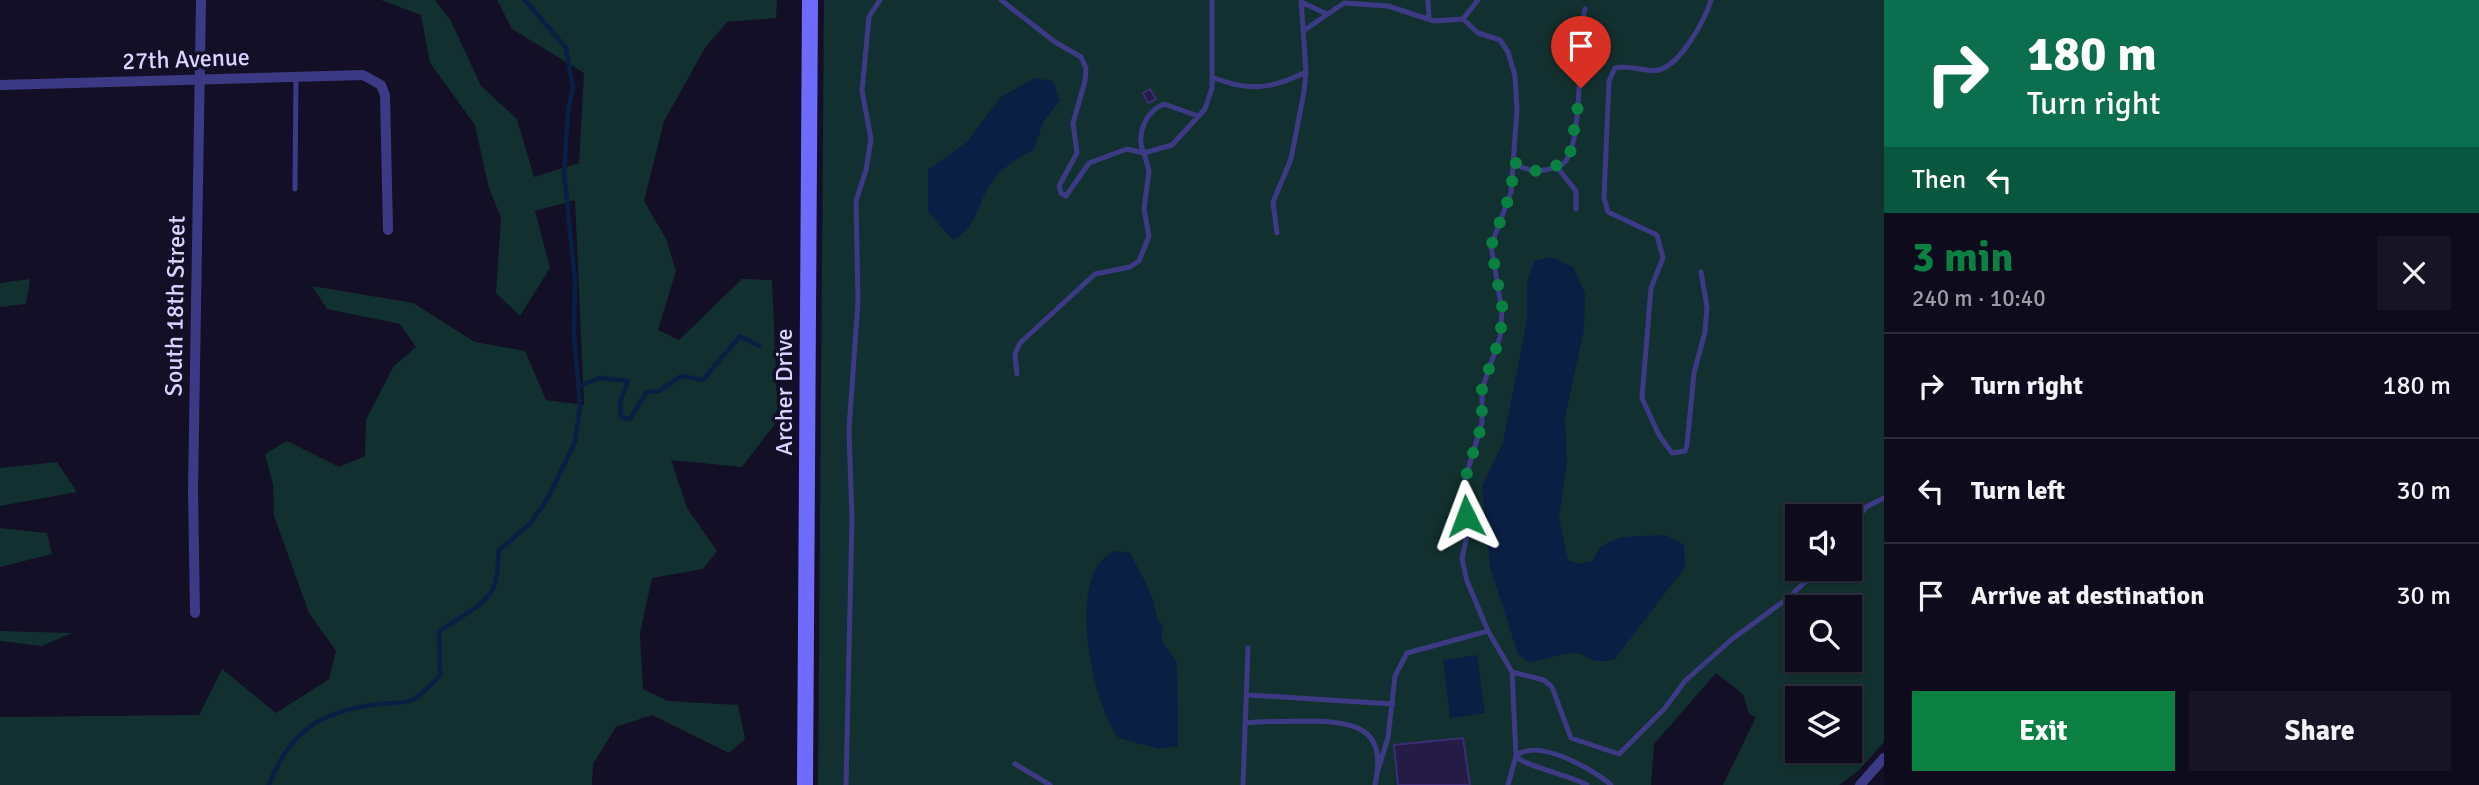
<!DOCTYPE html>
<html lang="en">
<head>
<meta charset="utf-8">
<style>
  :root { --surface:#0e0b1c; --page:#171425; --text:#f1f3f6; --muted:#9b9ba3; --line:#2e2b3b; --accent:#0b8043 }
  body { margin:0; font-family:Signika,sans-serif; background:var(--page); color:var(--text); height:100vh; display:flex; flex-direction:column; font-size:26px; white-space:nowrap }
  * { box-sizing:border-box; margin:0 }
  p { font-size:23px; color:var(--muted) }
  .icon { flex:none; width:38px; height:38px; fill:none; stroke:currentColor; stroke-width:2; stroke-linecap:round; stroke-linejoin:round }
  .map { position:relative; flex:1; overflow:hidden }
  .side { display:flex; flex-direction:column; background:var(--surface); width:595px }
  .side>* { flex:none }
  .guide { background:#0b6e4f; color:#fff; overflow:hidden }
  .fabs { position:absolute; left:1785px; top:504px; display:grid; gap:14px }
  .fabs a { display:grid; place-items:center; width:77px; height:77px; border-radius:0px; background:var(--surface); box-shadow:0 2px 5px #0004,0 0 0 2px var(--line); font-size:35px }
  .pin { position:absolute; display:grid; place-items:center; width:60px; height:60px; color:#fff; margin:-72px -30px; border-radius:50% 50% 50% 0; rotate:-45deg; box-shadow:0 0 7px #0007 }
  .pin .icon { rotate:45deg }
  .me { position:absolute; width:77px; margin:-38px; rotate:357deg; stroke-linejoin:round; filter:drop-shadow(0 0 5px #0008) }
  .turn { display:flex; align-items:center; gap:24px; height:147px; padding:0 28px; font-size:32px }
  .turn .icon { width:91px; height:91px; stroke-width:2.5 }
  .turn b { display:block; font-size:49px; line-height:60px }
  .then { display:flex; align-items:center; height:66px; padding:0 28px; background:#0003; gap:14px; font-size:26px }
  .round { display:grid; place-items:center; flex:none; width:74px; height:74px; border-radius:0px; background:var(--page) }
  .summary { display:flex; align-items:center; justify-content:space-between; height:119px; padding:0 28px }
  h1 { font-size:42px; font-weight:700; line-height:52px; color:var(--accent) }
  .primary-button { display:flex; gap:14px; margin-top:auto; padding:14px 28px }
  .primary-button a { flex:1; height:80px; border-radius:0px; background:var(--accent); color:#fff; font-size:28px; font-weight:700; line-height:80px; text-align:center }
  .primary-button a+a { background:var(--page); color:var(--text) }
  ul { padding:0; list-style:none }
  li { display:flex; align-items:center; gap:21px; height:105px; padding:0 28px; border-top:2px solid var(--line) }
  li div { flex:1 }
  li b { display:block; font-size:26px }
  li em { font-style:normal }
  main { display:flex; flex:1; min-height:0 }
  .map>svg:first-child { display:block }
  .green { fill:#12302f; fill-rule:evenodd }
  .water { fill:#0a1f44 }
  .lines { fill:none; stroke-linecap:round; stroke-linejoin:round }
  .stream { stroke:#0a1f44; stroke-width:4.5 }
  .building { fill:#241b47; stroke:#3b2d73; stroke-width:2 }
  .lane { stroke:#3d3a85; stroke-width:5 }
  .street { stroke:#3d3a85; stroke-width:10 }
  .secondary { stroke:#6f6bff; stroke-width:16 }
  .route { stroke:#0b8043; stroke-width:12; stroke-dasharray:0 21.6 }
  .labels { text-anchor:middle; stroke-width:7; stroke-linejoin:round; paint-order:stroke }
  .street-label { font-size:24px; fill:#d9d4ff; stroke:#130f26 }
</style>
</head>
<body>
<main>
<div class="map">
<svg width="1884" height="785" viewBox="0 0 1884 785">
  <rect width="100%" height="100%" fill="#130f26"/>
  <!-- green -->
  <path class="green" d="M381 0H435L451 21 481 86 517 119 534 177 579 163 584 73 512 29 497 0H777L776 18 727 22 705 48 664 121 644 201 666 239 676 271 658 330 679 340 742 279 772 280 778 420 742 467 671 460 687 508 717 551 703 569 652 578 640 633 643 689 668 701 738 705 745 739 729 753 652 715 616 727 593 764 592 785H0V717L199 715 222 669 276 713 329 679 336 651 309 613 274 516 273 484 265 454 287 441 339 467 365 456 366 420 393 367 416 347 400 324 327 309 312 286 413 303 475 342 525 351 546 400 584 405 575 200 535 211 550 268 520 316 496 293 501 218 488 185 475 125 430 63 421 15Z
    M824 0H1884V742L1858 771 1839 785H1723L1756 717 1749 714 1743 694 1716 673 1654 744 1651 785H818ZM1797 516H1850V569H1797ZM1797 607H1850V660H1797ZM1797 698H1850V751H1797Z
    M30 279 26 304 0 307V283Z
    M57 462 77 492 0 506V468Z
    M0 528 47 533 52 554 0 567Z
    M0 631 72 633 42 646 0 641Z"/>
  <!-- water -->
  <path class="water" d="M1035 78 1053 81 1060 100 1043 122 1034 150C1018 157 1000 169 990 185 976 206 979 225 953 240L928 212V170L967 142 1001 97Z
    M1551 257 1573 267 1585 293 1584 330 1565 417 1567 463 1559 518 1568 560 1579 564 1592 561 1601 546 1621 537 1666 535 1684 545 1685 567 1615 659C1587 666 1591 653 1572 653 1559 654 1543 661 1528 662L1518 654 1490 567 1482 486 1503 443 1527 319V283L1534 261Z
    M1116 551 1130 553C1138 568 1147 584 1153 600 1156 611 1155 617 1163 627L1161 640 1177 662 1178 746 1160 749 1119 738C1092 706 1063 569 1116 551Z
    M1477 655 1485 713 1450 718 1443 660Z"/>
  <g class="lines">
    <!-- stream -->
    <path class="stream" d="M579 386 600 378 628 381 620 402 621 417 630 419 647 392 659 391 681 376 703 380 740 336 759 346
      M269 785C290 729 322 711 379 704 389 703 407 704 416 698 424 692 432 683 440 676L439 632C457 617 487 607 495 584 498 574 498 561 499 550L530 524 548 498 575 442 580 406 574 335 575 280 564 173 568 112 573 87 566 48 525 0"/>
  </g>
  <!-- building -->
  <path class="building" d="M1150 89 1156 99 1148 103 1143 93Z
    M1463 738 1470 785H1398L1394 745Z"/>
  <g class="lines">
    <!-- lane -->
    <path class="lane" d="M1001 0 1055 42 1081 57 1086 68 1085 81 1073 123 1077 153 1059 186 1061 193 1066 196 1089 163 1127 149 1144 153 1149 171 1144 209 1149 236 1139 261 1130 267 1095 274 1020 343 1015 354 1017 374
      M1428 0 1429 19
      M1301 2 1327 14
      M1303 31 1344 3 1388 6 1434 21 1463 19
      M1212 77C1248 92 1272 89 1306 72
      M1198 116 1164 104C1146 111 1135 135 1144 153L1172 145 1205 109 1212 88V0
      M1514 162C1523 169 1532 173 1544 170 1550 169 1559 168 1564 163 1584 143 1577 41 1585 9
      M1557 167 1576 191V209
      M295 189 296 76
      M1277 233 1273 202 1291 159 1304 92 1306 72 1301 0
      M1701 272 1707 307 1705 332 1694 373 1687 445 1685 451 1672 453 1659 435 1642 398 1651 288 1663 258 1657 235 1608 212 1604 198 1609 81 1615 68C1630 64 1645 73 1659 70 1681 64 1705 20 1711 0
      M1850 529 1866 507 1884 498
      M1488 631 1512 672 1544 680 1552 687 1571 738 1619 754 1665 708 1685 681 1731 640 1788 598 1819 569
      M1248 695 1393 704
      M1245 723C1269 721 1292 721 1316 721 1360 723 1387 731 1375 785
      M1015 764 1050 785
      M1377 773 1388 738 1395 676 1407 653 1488 631 1467 581 1462 559 1468 530 1463 486 1482 423V389L1500 337 1502 311 1491 246 1511 192 1517 110 1515 76 1508 52 1500 40 1478 33 1463 19 1478 0
      M846 785 852 519 849 430 858 301 856 201 866 170 871 139 862 91 869 17 880 0
      M1243 785 1248 648
      M1508 785 1516 756 1512 672
      M1587 785C1572 776 1521 765 1516 756 1538 737 1594 770 1611 785"/>
    <!-- street -->
    <path class="street" d="M0 85 363 75 381 85 385 95 388 230
      M195 613 193 490 201 0
      M1860 785 1884 758"/>
    <!-- secondary -->
    <path class="secondary" d="M805 785 810 0"/>
  </g>
  <g class="lines">
    <!-- route -->
    <path class="route" d="M1466 516 1463 486 1482 424V389L1500 337 1503 311 1491 246 1511 192 1514 162 1528 170 1540 171 1564 163 1570 154 1581 88"/>
  </g>
  <g class="labels">
    <!-- street labels -->
    <g class="street-label">
      <text transform="translate(186 59) rotate(-2)" y="8">27th Avenue</text>
      <text transform="translate(175 306) rotate(-89)" y="8">South 18th Street</text>
      <text transform="translate(784 392) rotate(-90)" y="8">Archer Drive</text>
    </g>
  </g>
</svg>
<div class="fabs">
<a><svg class="icon" aria-label="sound" viewBox="0 0 24 24"><path d="M4 9h4l5-4v14l-5-4H4zM17 9q2 3 0 6"/></svg></a>
<a><svg class="icon" aria-label="search" viewBox="0 0 24 24"><circle cx="10" cy="10" r="6"/><path d="M15 15l6 6"/></svg></a>
<a><svg class="icon" aria-label="layers" viewBox="0 0 24 24"><path d="M12 4l9 5-9 5-9-5zM3 14l9 5 9-5"/></svg></a>
</div>
<div class="pin" style="left:1581px;top:88px;background:#d93025"><svg class="icon" aria-label="arrive" viewBox="0 0 24 24"><path d="M6 21V4h12l-3 4 3 4H6"/></svg></div>
<svg class="me" style="left:1466px;top:516px" viewBox="-20 -20 40 40"><path d="M0-17L14 15 0 8-14 15z" fill="#0b8043" stroke="#fff" stroke-width="4"/></svg>
</div>
<section class="side">
<div class="guide">
<div class="turn"><svg class="icon" aria-label="right" viewBox="0 0 24 24"><path d="M7 20v-9h11M14 6l5 5-5 5"/></svg><div><b>180 m</b>Turn right</div></div>
<div class="then">Then<svg class="icon" aria-label="left" viewBox="0 0 24 24"><path d="M17 20v-9H6M10 6l-5 5 5 5"/></svg></div>
</div>
<div class="summary"><div><h1>3 min</h1><p>240 m · 10:40</p></div><a class="round"><svg class="icon" aria-label="close" viewBox="0 0 24 24"><path d="M6 6l12 12M18 6L6 18"/></svg></a></div>
<ul>
<li><svg class="icon" aria-label="right" viewBox="0 0 24 24"><path d="M7 20v-9h11M14 6l5 5-5 5"/></svg><div><b>Turn right</b></div><em>180 m</em></li>
<li><svg class="icon" aria-label="left" viewBox="0 0 24 24"><path d="M17 20v-9H6M10 6l-5 5 5 5"/></svg><div><b>Turn left</b></div><em>30 m</em></li>
<li><svg class="icon" aria-label="arrive" viewBox="0 0 24 24"><path d="M6 21V4h12l-3 4 3 4H6"/></svg><div><b>Arrive at destination</b></div><em>30 m</em></li>
</ul>
<div class="primary-button"><a>Exit</a><a>Share</a></div>
</section>
</main>
</body>
</html>
